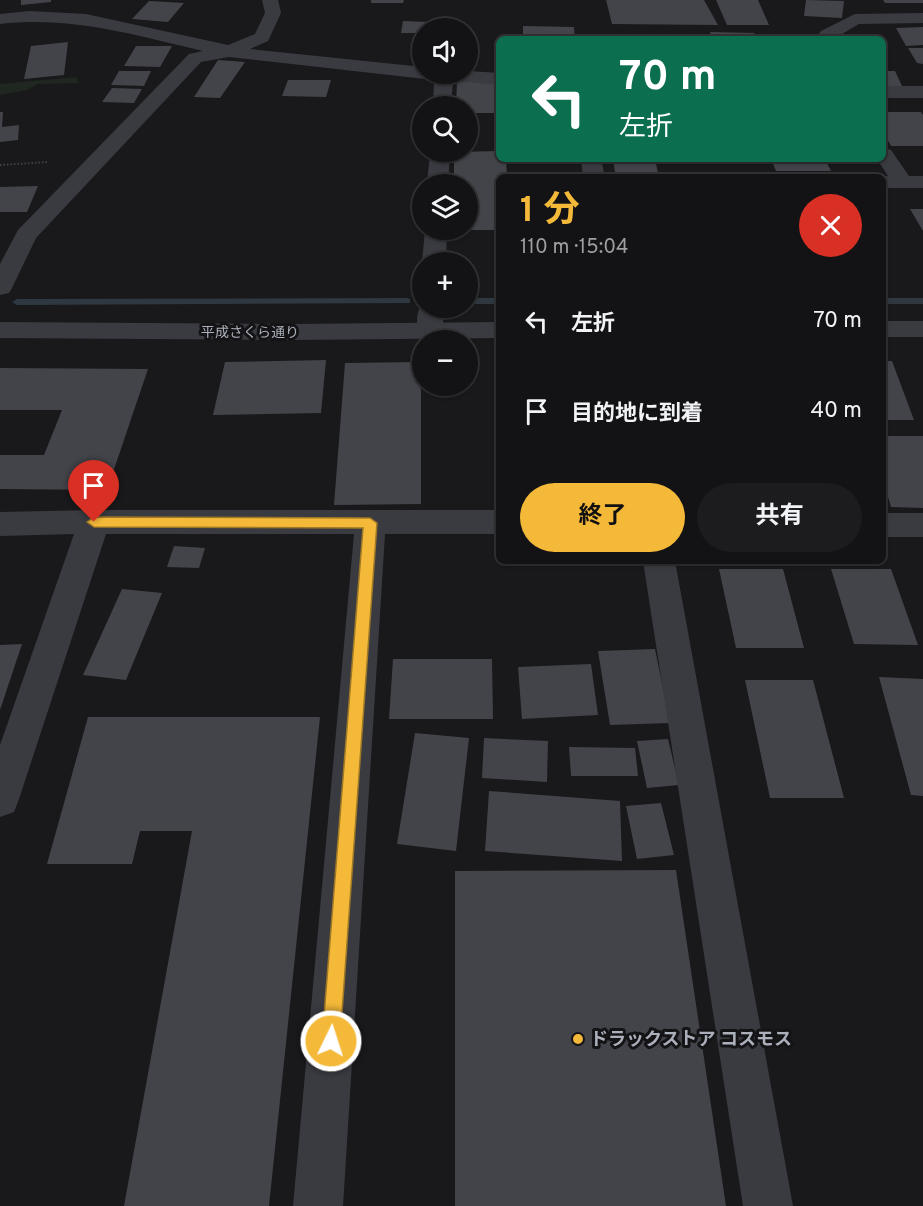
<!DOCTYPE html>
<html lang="ja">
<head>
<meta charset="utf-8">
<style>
  :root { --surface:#131315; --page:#1c1c1e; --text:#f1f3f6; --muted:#9d9ea0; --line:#323234; --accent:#f4b939 }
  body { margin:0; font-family:Overpass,"Noto Sans JP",sans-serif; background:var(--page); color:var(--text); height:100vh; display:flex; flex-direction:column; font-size:22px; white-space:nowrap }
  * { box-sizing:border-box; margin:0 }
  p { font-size:20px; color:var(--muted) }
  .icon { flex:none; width:33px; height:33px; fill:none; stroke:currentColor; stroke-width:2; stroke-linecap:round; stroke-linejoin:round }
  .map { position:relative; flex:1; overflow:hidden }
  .details { position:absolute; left:496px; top:174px; width:390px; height:390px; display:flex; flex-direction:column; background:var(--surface); border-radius:9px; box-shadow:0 2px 4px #0004,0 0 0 2px var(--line) }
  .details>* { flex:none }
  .top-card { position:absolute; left:496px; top:36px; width:390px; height:126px; border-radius:9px; box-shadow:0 2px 4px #0004,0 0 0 2px var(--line); background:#0b6e4f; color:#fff; overflow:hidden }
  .controls { position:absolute; left:412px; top:18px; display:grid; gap:12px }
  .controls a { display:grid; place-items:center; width:66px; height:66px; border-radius:50%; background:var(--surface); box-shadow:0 2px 4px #0004,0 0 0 2px var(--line); font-size:30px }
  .pin { position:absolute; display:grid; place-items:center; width:51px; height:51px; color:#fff; margin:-62px -26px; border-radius:50% 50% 50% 0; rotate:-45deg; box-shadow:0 0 6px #0007 }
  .pin .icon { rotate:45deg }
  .me { position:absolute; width:66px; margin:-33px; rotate:4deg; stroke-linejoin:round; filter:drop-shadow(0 0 4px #0008) }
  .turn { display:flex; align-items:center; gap:21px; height:126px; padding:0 24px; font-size:27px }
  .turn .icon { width:78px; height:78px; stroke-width:2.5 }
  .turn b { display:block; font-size:42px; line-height:51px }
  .round { display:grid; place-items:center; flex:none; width:63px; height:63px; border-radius:32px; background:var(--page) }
  .summary { display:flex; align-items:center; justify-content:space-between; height:102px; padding:0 24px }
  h1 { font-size:36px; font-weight:700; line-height:45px; color:var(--accent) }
  .cta { display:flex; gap:12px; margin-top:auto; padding:12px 24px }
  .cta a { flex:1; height:69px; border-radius:36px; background:var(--accent); color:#111; font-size:24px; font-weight:700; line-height:69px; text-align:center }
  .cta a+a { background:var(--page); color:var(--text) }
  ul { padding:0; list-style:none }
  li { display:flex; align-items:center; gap:18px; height:90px; padding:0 24px }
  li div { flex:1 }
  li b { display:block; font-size:22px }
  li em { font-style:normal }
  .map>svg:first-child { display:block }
  .green { fill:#1f2720 }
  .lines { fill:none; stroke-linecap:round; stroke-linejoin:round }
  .stream { fill:#2f3840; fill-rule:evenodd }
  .building { fill:#434449 }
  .path { stroke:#404248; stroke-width:2; stroke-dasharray:1.5 2; stroke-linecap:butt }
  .minor { fill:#3a3b41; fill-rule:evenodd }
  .tertiary { fill:#3a3b41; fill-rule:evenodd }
  .route { fill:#f4b939; stroke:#9f7825; stroke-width:1.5 }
  .poi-dot { fill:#f4b939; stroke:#141417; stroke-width:2 }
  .labels { text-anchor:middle; stroke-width:6; stroke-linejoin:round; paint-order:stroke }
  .far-street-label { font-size:14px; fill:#acb0bb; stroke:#141417 }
  .near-poi-label { font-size:18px; font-weight:bold; fill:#acb0bb; stroke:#141417; text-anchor:start }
</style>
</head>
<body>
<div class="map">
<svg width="923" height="1206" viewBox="0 0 923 1206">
  <rect width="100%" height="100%" fill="#19191c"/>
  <!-- green -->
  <path class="green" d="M76 77 79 83 38 84 27 90 0 95V84Z"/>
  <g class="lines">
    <!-- stream -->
    <path class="stream" d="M406 298 410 299V303L17 305 12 302 17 299Z
      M468 298H500V304H468Z
      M884 298H923V304H884Z"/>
  </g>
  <!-- building -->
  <path class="building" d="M21 0H51V2L21 5Z
    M371 0H404L403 3H371Z
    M606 0H704L718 25 612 24Z
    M716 0H758L769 25H727Z
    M806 0 844 1 842 18 804 16Z
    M883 0H923V3H885Z
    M149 1 184 3 168 22 132 19Z
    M403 21 428 22V28H423V33H401Z
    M523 26 574 27 575 39H523Z
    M923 27V45L906 46 896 28Z
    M710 32 754 33 757 39H712Z
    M68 42 64 75 24 79 31 46Z
    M136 46H172L160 67 124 66Z
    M908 48H923V64L917 63Z
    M218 60 245 62 220 98 194 97Z
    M119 71H151L144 86 111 85Z
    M884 71H895L902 86H884Z
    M288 80H331L326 97 282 96Z
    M457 82H500V113H468V106H456Z
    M112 88 142 89 134 103 102 102Z
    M0 112H3L2 127 19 125 18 140 0 142Z
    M884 112H921L923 115V146H891L884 133Z
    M500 151V159H506L507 177H500V230H468V184H454V152Z
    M613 159H655L658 173 615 172Z
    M771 159H825L831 171H776Z
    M38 186 27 212H0V187Z
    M910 209H923V231Z
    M326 360 321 413 213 415 225 362Z
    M884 361H892L914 420H884Z
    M421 362V504L334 505 345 363Z
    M0 368 148 369 107 490 0 489V455H44L62 410H0Z
    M884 436H923V508L891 507 884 483Z
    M174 546 205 548 199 568 167 567Z
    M719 569H783L804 648H736Z
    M831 569H891L918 645 854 644Z
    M122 589 162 593 126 680 83 675Z
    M22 644 0 710V645Z
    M655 649 670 723 610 725 598 651Z
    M393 659H492L493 719H389Z
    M591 664 598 715 522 719 518 667Z
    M879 677 923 679V796L911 795Z
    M745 680H813L844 798H770Z
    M88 717H320L269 1206H124L192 831H140L132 864H47Z
    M415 733 469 738 456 851 397 844Z
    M484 738 548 741 547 782 482 778Z
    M668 739 679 785 647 788 637 741Z
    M569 747 635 748 638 776H571Z
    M489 791 620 801 622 861 485 851Z
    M661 803 674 855 637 859 626 806Z
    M676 870 726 1206H455V871Z"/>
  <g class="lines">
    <!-- path -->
    <path class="path" d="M0 165 48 162"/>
    <!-- minor -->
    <path class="minor" d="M262 0H278L281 13 268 41 250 49 423 67V74H468V71L500 73V85L453 81 451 106H433L434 80 229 57 201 62 36 238 12 288 9 293 0 295V264L18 230 189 54 203 51C133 35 73 16 0 24V14L29 11 86 14 228 45 255 34 265 13Z
      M923 13V23L859 24 837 37 838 39H820L818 35 821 31 855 14Z
      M884 86H923V98H884Z
      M884 148 891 150 909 176H923V188H884V177H878L888 176 877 159H884Z
      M430 152H450L448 184H427Z
      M581 159H601L605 177H583Z
      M425 230H447L446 262H422Z
      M423 302V308H443V331L439 337 430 339 421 337C415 328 416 310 423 302Z
      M94 510H500V534H385L343 1206H293L354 534H106L19 799 14 812 0 817V745L74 534 0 536V512Z
      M884 513H923V537H884Z
      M643 561H675L793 1206H743Z"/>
    <!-- tertiary -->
    <path class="tertiary" d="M884 321H923V337H884Z
      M0 322 293 324 500 322V338L293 340 0 338Z"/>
  </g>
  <!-- route -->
  <path class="route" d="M94 517 370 518 377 523 340 1041 337 1048 331 1050 324 1048 322 1041 363 528 94 527 87 522Z"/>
  <!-- markers -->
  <circle class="poi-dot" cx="578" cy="1039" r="6"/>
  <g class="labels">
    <!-- far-street labels -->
    <g class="far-street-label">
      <text x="250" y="337">平成さくら通り</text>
    </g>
    <!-- near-poi labels -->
    <g class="near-poi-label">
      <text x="590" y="1045">ドラックストア コスモス</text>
    </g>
  </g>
</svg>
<div class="controls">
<a><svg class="icon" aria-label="sound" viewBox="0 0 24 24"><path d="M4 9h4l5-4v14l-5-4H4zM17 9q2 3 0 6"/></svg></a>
<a><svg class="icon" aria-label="search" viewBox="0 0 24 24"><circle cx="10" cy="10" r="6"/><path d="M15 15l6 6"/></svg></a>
<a><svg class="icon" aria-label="layers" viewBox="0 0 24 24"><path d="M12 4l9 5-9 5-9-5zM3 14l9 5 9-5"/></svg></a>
<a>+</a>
<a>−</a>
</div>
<div class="pin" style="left:94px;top:522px;background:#d93025"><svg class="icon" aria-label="arrive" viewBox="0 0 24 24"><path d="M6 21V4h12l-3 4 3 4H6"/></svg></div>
<svg class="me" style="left:331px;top:1041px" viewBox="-20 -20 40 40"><circle r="17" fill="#f4b939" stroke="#fff" stroke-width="3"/><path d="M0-11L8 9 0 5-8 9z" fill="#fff"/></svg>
<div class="top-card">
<div class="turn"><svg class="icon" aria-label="left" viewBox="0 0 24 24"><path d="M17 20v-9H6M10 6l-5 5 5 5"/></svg><div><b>70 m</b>左折</div></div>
</div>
<section class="details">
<div class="summary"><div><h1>1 分</h1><p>110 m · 15:04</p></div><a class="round" style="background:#d93025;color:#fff"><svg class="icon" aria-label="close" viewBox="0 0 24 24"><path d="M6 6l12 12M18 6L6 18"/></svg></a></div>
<ul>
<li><svg class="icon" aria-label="left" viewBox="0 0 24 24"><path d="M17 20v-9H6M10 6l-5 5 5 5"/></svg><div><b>左折</b></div><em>70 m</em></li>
<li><svg class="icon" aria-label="arrive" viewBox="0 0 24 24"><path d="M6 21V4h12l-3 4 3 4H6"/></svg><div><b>目的地に到着</b></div><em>40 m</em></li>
</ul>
<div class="cta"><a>終了</a><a>共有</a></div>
</section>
</div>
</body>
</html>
